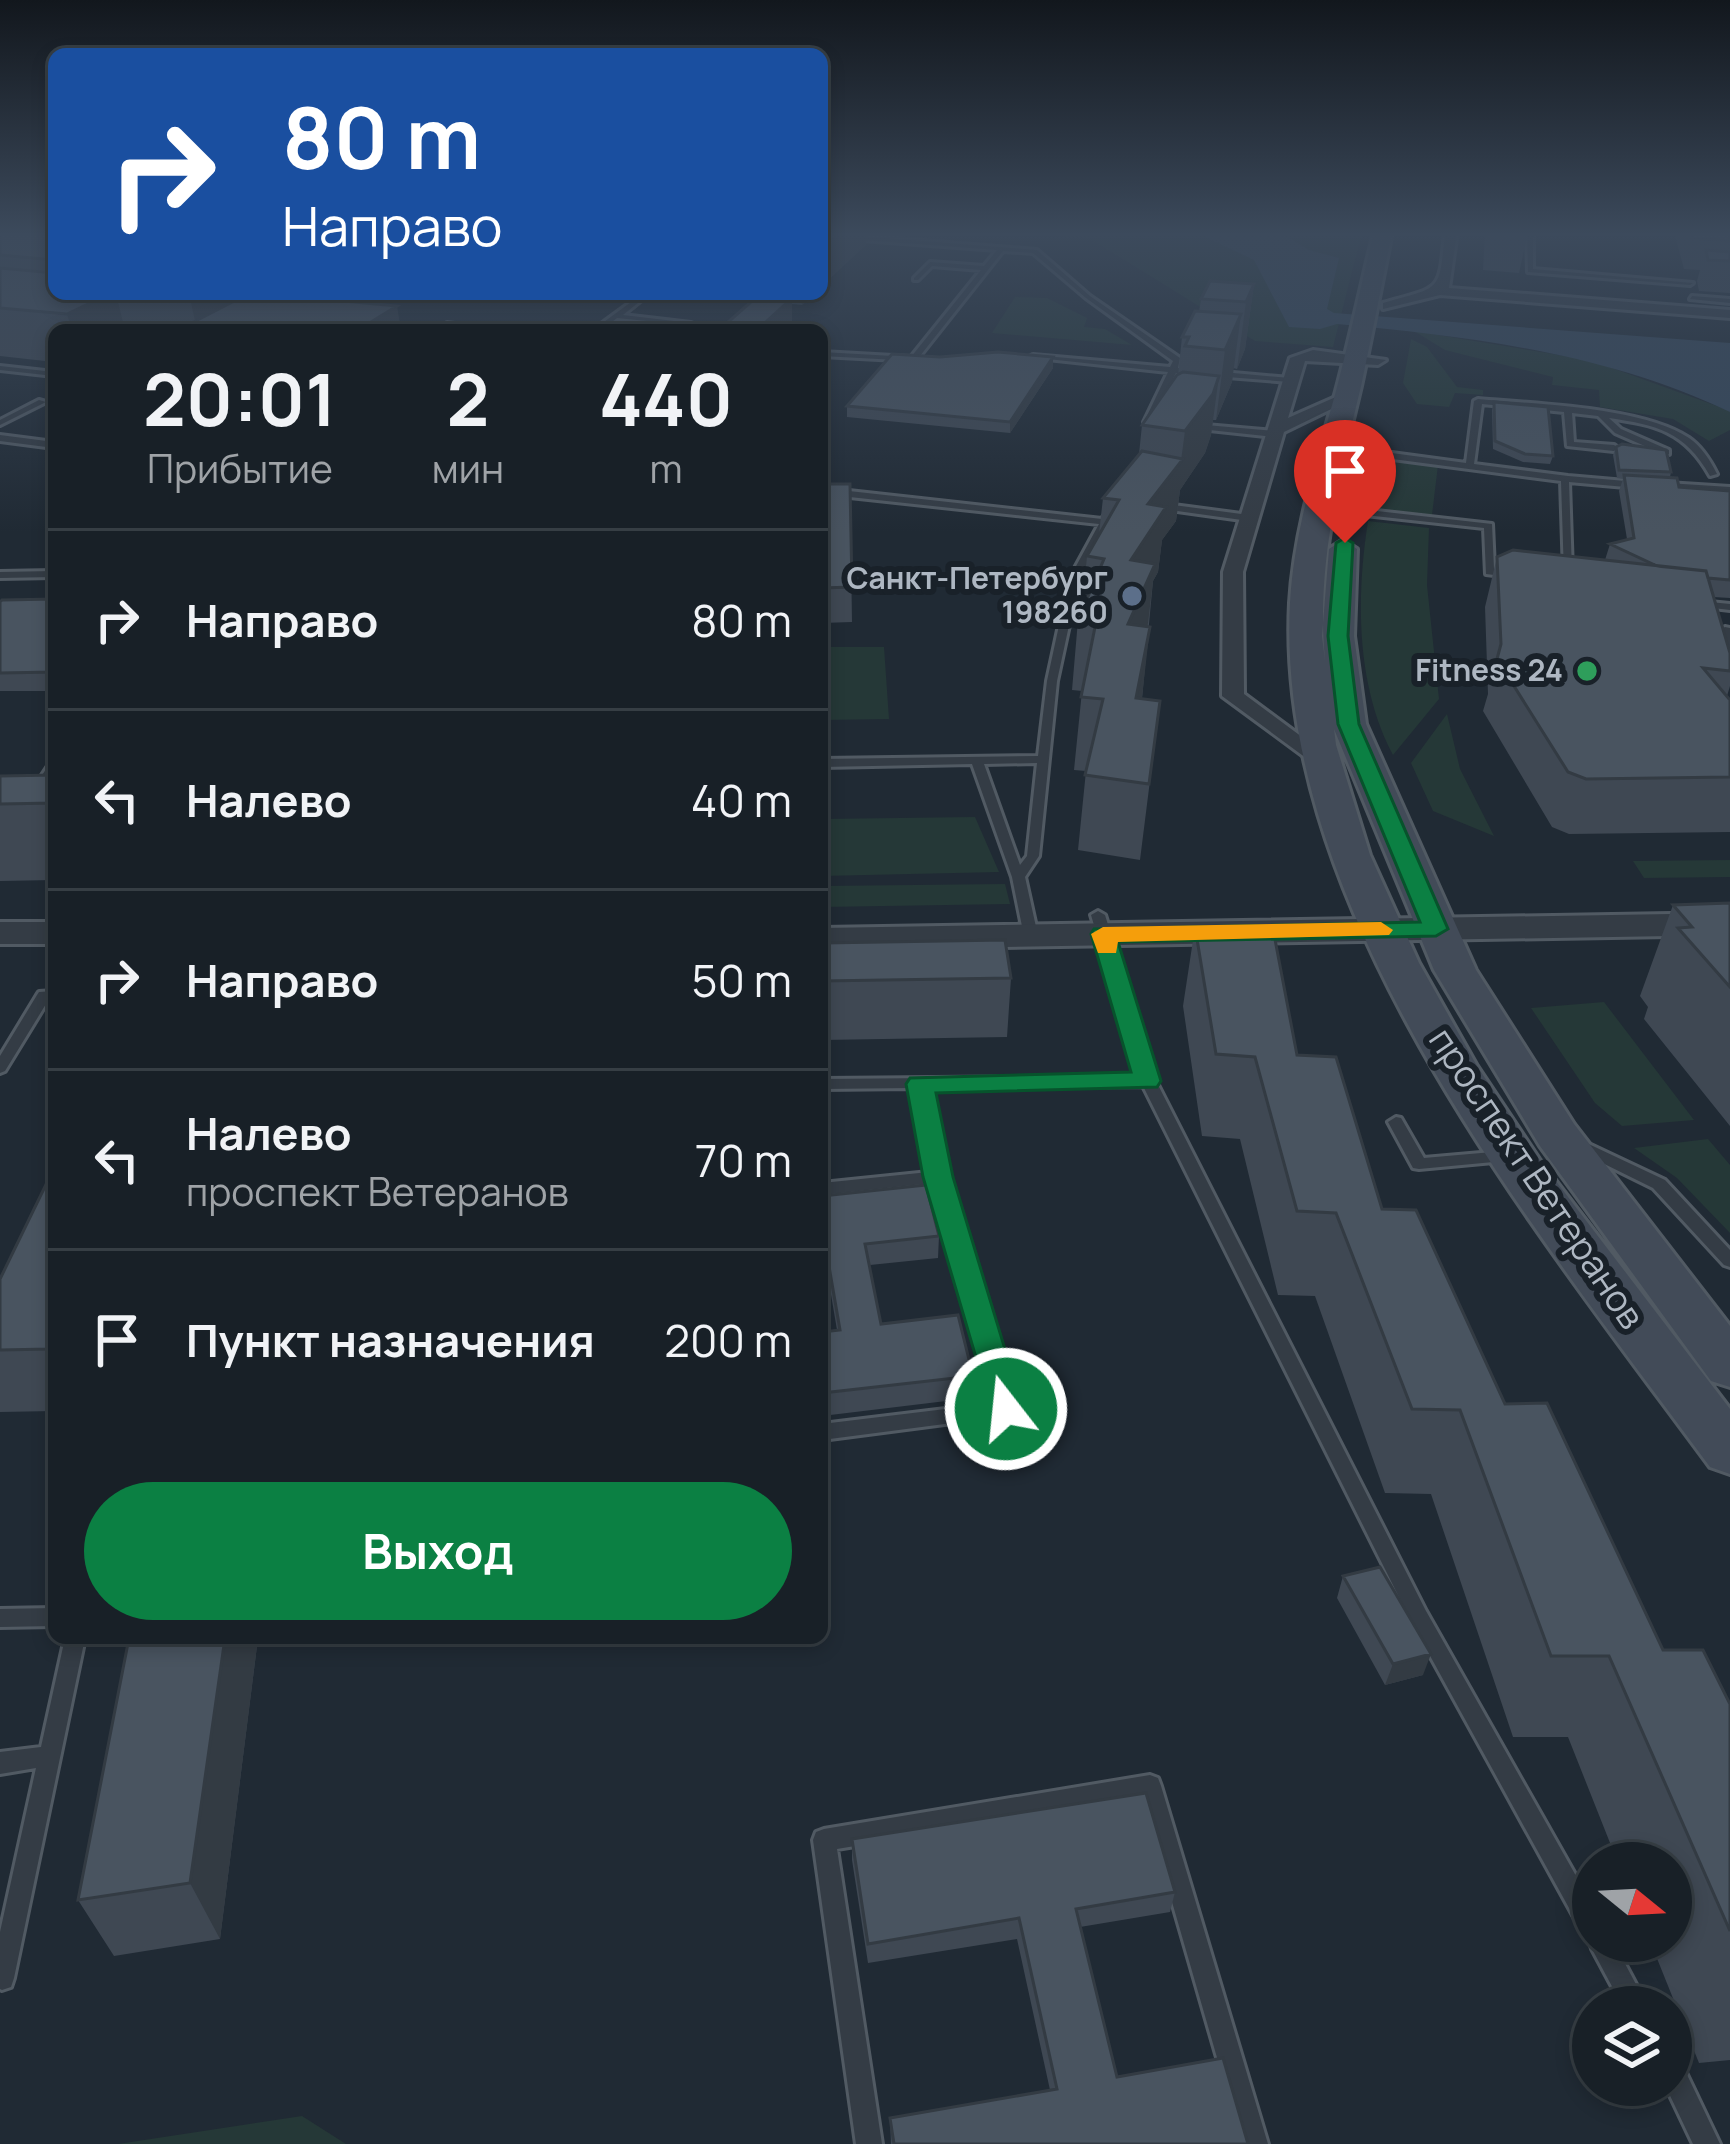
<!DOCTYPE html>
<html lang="ru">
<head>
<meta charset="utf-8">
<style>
  :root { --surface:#182027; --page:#21282f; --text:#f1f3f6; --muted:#9fa3a7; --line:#363e44; --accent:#0b8043 }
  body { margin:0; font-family:Manrope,sans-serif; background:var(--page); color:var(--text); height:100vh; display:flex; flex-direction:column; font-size:45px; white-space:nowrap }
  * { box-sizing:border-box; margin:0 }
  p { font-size:39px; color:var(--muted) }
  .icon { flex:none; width:66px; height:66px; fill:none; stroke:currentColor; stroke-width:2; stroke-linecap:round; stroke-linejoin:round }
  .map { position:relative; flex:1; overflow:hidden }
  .side { position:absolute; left:48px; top:324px; width:780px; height:1320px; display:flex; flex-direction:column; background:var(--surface); border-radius:18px; box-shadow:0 6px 18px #0003,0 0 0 3px var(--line) }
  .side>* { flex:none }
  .guide { position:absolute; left:48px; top:48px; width:780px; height:252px; border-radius:18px; box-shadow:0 6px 18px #0003,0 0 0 3px var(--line); background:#1a4fa0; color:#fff; overflow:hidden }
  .needle { width:78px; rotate:108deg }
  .buttons { position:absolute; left:1572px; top:1842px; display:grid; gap:24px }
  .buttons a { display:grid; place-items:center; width:120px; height:120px; border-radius:50%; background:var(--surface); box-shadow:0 6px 18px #0003,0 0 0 3px var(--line); font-size:60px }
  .pin { position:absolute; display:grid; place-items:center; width:102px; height:102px; color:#fff; margin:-123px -51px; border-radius:50% 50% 50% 0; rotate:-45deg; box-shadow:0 0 12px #0007 }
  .pin .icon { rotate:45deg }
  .me { position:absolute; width:132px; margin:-66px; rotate:344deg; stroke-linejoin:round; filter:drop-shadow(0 0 9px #0008) }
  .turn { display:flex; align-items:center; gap:42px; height:252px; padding:0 36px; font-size:54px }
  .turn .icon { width:156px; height:156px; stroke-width:2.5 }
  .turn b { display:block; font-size:84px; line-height:102px }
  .eta { display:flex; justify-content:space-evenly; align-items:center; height:204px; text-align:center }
  .eta b { font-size:72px; font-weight:700; line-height:84px }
  .cta { display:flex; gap:24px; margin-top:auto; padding:24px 36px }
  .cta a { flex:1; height:138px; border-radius:72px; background:var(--accent); color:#fff; font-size:48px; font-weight:700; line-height:138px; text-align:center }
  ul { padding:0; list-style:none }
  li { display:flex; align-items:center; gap:36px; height:180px; padding:0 36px; border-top:3px solid var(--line) }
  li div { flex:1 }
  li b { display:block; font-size:45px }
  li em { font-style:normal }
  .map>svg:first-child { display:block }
  .green { fill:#253837 }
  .water { fill:#35475a }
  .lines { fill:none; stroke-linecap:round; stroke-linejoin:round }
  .service-casing { stroke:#515a63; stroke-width:6 }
  .minor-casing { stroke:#515a63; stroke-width:6 }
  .tertiary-casing { stroke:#515a63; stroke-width:6 }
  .secondary-casing { stroke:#515a63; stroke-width:6 }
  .service { fill:#343c45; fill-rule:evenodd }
  .minor { fill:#343c45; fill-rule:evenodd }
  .tertiary { fill:#343c45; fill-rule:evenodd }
  .secondary { fill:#424b58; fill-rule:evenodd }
  .wall { fill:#3f4853 }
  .shaded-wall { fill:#333b43 }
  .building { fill:#495460; stroke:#333b43; stroke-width:3 }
  .route { fill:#0b8043; stroke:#07532c; stroke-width:3 }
  .slow { fill:#f59e0b }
  .service-dot { fill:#5c6f8a; stroke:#192129; stroke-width:4.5 }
  .leisure-dot { fill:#2e9e5b; stroke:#192129; stroke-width:4.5 }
  .labels { text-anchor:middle; stroke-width:12; stroke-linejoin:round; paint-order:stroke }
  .far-poi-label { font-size:30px; font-weight:bold; fill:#aeb7c2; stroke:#192129; text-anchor:end }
  .street-label { font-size:36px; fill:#aeb7c2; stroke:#192129 }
</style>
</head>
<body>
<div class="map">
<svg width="1730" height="2144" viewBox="0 0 1730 2144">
  <rect width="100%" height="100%" fill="#202a34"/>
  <!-- green -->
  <path class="green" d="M1003 232H1362L1333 347 1255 341 1089 238Z
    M1015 297 1047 298 1087 318 1084 327 1105 329 1132 345 992 333Z
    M1414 331 1590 360 1725 409 1730 412V430L1709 441 1673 419 1600 407 1599 390 1552 385 1553 377 1445 350Z
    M1411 339 1427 347 1457 387 1483 390V395L1455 393 1449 407 1417 404 1403 383Z
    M1379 459 1438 465 1432 515 1371 509Z
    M1368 521 1429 528 1427 585 1439 699 1393 755C1356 685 1356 598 1368 521Z
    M822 647H884L889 719 822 720Z
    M1447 714 1460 769 1494 836 1433 811 1411 763Z
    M975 817 999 872 822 876V819Z
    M1730 860V877L1644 878 1633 861Z
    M1005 884 1010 904 822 907V886Z
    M1604 1002 1694 1120 1622 1126 1595 1103 1531 1008Z
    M1708 1139 1730 1165V1233L1677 1178 1634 1148Z
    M302 2116 346 2144H118Z"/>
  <!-- water -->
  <path class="water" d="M1195 232H1279L1309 250 1339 258 1327 309 1334 313 1730 343V412C1606 353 1473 337 1337 324L1320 329 1289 327 1254 260Z"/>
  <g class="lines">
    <!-- service casing -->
    <g class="service-casing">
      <path id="service" d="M1527 232H1533V269L1693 283 1690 285 1528 272Z
        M822 233 1037 250 1090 296 1180 358 1178 368 1290 378 1294 380 1290 382 1176 373 1152 418 1168 423 1164 425 1144 422 1168 372 1029 357 1033 355 1170 367 1173 361 1086 298 1033 253 1003 251 916 361 822 356V352L911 357 981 270 932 266 918 280H914V278L930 262 984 266 997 250 822 237Z
        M642 294H649L623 315 691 323 687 325 617 318 602 330H593Z
        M1692 296 1730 299V303L1690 299Z
        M447 323 478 327 482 329 448 327 436 330Z
        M0 366 54 372V376L0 370Z
        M1478 399C1534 404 1643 407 1689 438 1702 447 1710 460 1717 474L1710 476C1685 431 1656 425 1609 418L1621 429 1669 450V454H1663L1615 433 1598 416 1572 413 1574 442 1614 445 1618 448 1614 451 1567 446 1564 412 1482 404 1474 464 1568 476 1637 482 1641 485 1637 488 1569 482 1572 572 1564 574 1561 481 1362 455 1358 452 1362 449 1466 463 1474 401Z
        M39 400 46 402 0 425V420Z
        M1194 424 1274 431 1278 434 1274 437 1191 428 1190 426Z
        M0 435 54 442V448L0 441Z
        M1667 483 1730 487V493L1664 488 1663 486Z
        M822 488 1102 519 1105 514 1113 516 1079 579 1057 681 1039 856 1025 877 1038 936 1036 939H1026L1024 936 1012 877 972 764 822 767V759L1038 756 1047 681 1069 579 1099 524 822 494ZM1037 763 1027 856 1020 865 984 764Z
        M1166 504 1249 515 1254 518 1249 521 1163 509 1161 507Z
        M1350 508 1492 524 1494 569 1511 571 1516 574 1511 577 1486 574 1484 528 1347 513 1345 511Z
        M54 571V577L0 578V572Z
        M1700 601 1730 604V610L1696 606V602Z
        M1725 627 1730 628V649L1725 646 1720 630Z
        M54 762V775L43 792 41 795H33L31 792 50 763Z
        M1098 911 1105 915 1156 1081 1426 1611 1593 1906V1941H1613L1648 2007H1623L1592 1949 1589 1939 1585 1937 1412 1623 1143 1086 928 1088 946 1177 1015 1409 1013 1414 1006 1416 822 1440V1424L995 1403 932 1183 822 1195V1183L929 1172 913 1088 822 1089V1079L1139 1076 1091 915Z
        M54 991V999H49L5 1071 0 1073V1056L37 995 39 992Z
        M1396 1117 1401 1118 1424 1158 1504 1151 1512 1156 1504 1161 1419 1169 1413 1168 1388 1122Z
        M1578 1139 1665 1180 1730 1250V1267L1724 1265 1653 1188 1572 1148 1570 1144Z
        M54 1608V1626L0 1627V1609Z
        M65 1638H85L14 1978 11 1987 2 1990 0 1989V1932L36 1768 0 1774V1752L41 1747Z
        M1150 1775 1158 1778 1161 1786 1268 2144H1242L1142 1798 837 1849 882 2144H856L813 1840 816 1832 824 1829Z
        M1671 2056 1680 2060 1720 2144H1693L1665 2085H1671Z"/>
    </g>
    <!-- minor casing -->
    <g class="minor-casing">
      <path id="minor" d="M1445 232H1457L1449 288 1730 310V318L1440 295 1383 309V303C1442 286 1439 294 1445 232Z
        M1313 350 1386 360 1378 365 1305 361 1288 418 1338 396 1352 399 1284 432 1243 572 1244 694 1329 757 1333 762 1321 769 1222 696 1223 572 1290 358Z"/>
    </g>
    <!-- tertiary casing -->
    <g class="tertiary-casing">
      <path id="tertiary" d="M1730 913V935L822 950V928Z
        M0 922H54V944H0Z"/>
    </g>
    <!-- secondary casing -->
    <g class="secondary-casing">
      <path id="secondary" d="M1374 232H1392C1382 283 1372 335 1361 386 1338 483 1313 576 1327 677L1322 636 1329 549 1343 540 1357 549 1354 636 1366 724 1476 970 1574 1124 1730 1326V1387L1711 1381 1540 1146 1434 970 1334 729 1336 745 1370 855 1419 963 1477 1066 1539 1159 1730 1409V1474L1710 1467C1537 1232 1274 911 1290 603 1294 531 1317 460 1336 391 1350 338 1361 285 1374 232Z"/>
    </g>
    <!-- service -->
    <use href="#service" class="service"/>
    <!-- minor -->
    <use href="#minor" class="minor"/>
    <!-- tertiary -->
    <use href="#tertiary" class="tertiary"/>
    <!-- secondary -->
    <use href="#secondary" class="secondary"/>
  </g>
  <!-- wall -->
  <path class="wall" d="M0 232H54V294H269L401 330H54V362L0 356Z
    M1485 232H1528L1519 273 1483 270Z
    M1674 232H1730V293L1699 291 1697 281 1700 270 1684 269Z
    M1254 284 1245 349 1237 369 1233 368 1232 382 1216 420H1213L1211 435 1205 453 1180 490 1176 521 1162 540 1158 572 1153 581 1142 699 1160 701 1140 860 1078 850 1086 771 1074 770 1082 691 1072 690 1078 620 1082 611 1087 556 1099 534 1103 498 1139 454 1142 425 1178 375 1182 337 1199 312 1201 299Z
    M719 294H813L802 305 719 297Z
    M940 357H1053V368L1010 433 847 417V406Z
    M1494 402 1553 456 1550 464 1523 462 1493 449 1492 410Z
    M1616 447 1671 472 1670 477 1679 487 1730 491V598L1713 597 1730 653V686L1727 696 1730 700V832L1569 834 1552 827 1483 711 1488 694 1485 607 1497 557 1605 560 1610 544 1627 539 1619 491 1623 479 1617 478 1613 455Z
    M822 484H850L852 622 822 623Z
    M54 599V691H0V602Z
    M54 775V880L0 881V776Z
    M1730 903V1126L1644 1019 1648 1007 1640 996 1673 905Z
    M1195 927 1297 1055 1382 1209 1663 1650 1730 1704V2060L1699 2063 1650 1941H1671V1863H1618L1568 1737H1513L1431 1494 1385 1493 1315 1296 1278 1295 1240 1139 1202 1136 1183 1006Z
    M822 943 1011 978 1007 1037 822 1040Z
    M54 1168V1411L0 1412V1279Z
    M822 1196 939 1236 938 1258 870 1265 881 1324 973 1376 971 1398 822 1416V1332L837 1330 827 1271 822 1272Z
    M1343 1576 1423 1675 1385 1685 1337 1598Z
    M258 1638 220 1939 114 1956 78 1900Z
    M852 1839 1175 1892 1170 1912 1080 1927 1117 2077 1248 2144H891L890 2118 1050 2090 1017 1939 868 1963 852 1860Z"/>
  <!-- shaded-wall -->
  <path class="shaded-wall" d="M842 232H866V245L822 286V249Z
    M1254 284 1245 349 1237 369 1246 302Z
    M109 294H116L125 330H72L67 314Z
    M198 294H267L197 330 190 298Z
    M801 294H813L802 305Z
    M792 298V330H757Z
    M397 306 401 330H358Z
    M1241 314 1232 382 1216 420 1225 350Z
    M1053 357V368L1010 433V422Z
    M1219 376 1211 435 1205 453 1180 490 1176 521 1162 540 1158 572 1153 581 1147 631 1121 694 1131 560 1148 504 1181 461 1185 431Z
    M1150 627 1142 697 1128 771 1136 698Z
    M54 1336V1360L49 1349Z
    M225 1638H258L220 1939 190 1883Z
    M1431 1654 1423 1675 1385 1685 1393 1664Z"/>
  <!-- building -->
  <path class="building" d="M0 232H54V260L0 255Z
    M822 232H842L822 249Z
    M1690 232H1730V241L1692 238Z
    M1706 250 1730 252V261L1708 260Z
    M0 268 54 273V294H109L67 314 0 308Z
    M1210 281 1254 284 1246 302 1201 299Z
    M145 294H198L190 298Z
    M248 294H269L397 306 358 330H178Z
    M760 294H788L792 298 757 330H719Z
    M1195 311 1241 314 1225 350 1185 346 1189 337H1182Z
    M998 352 1053 357 1010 422 847 406 892 354 940 357Z
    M1183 372 1219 376 1213 394 1185 431 1142 425 1177 375Z
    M1494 402 1548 407 1553 456 1525 454 1495 441Z
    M1622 444 1666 450 1671 472 1619 470 1616 447Z
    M1142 451 1183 459 1148 504 1166 507 1131 560 1155 564 1128 624 1150 627 1136 698 1160 701 1149 784 1085 775 1103 699 1081 697 1096 622 1078 620 1104 559 1087 556 1119 500 1103 498Z
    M1624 475 1677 478 1679 487 1730 491V580L1708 578 1706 571 1657 566 1610 544 1634 538Z
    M822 484H850L852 587 822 588Z
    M1513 550 1706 571 1730 653V671L1703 668 1730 700V777L1586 779 1568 772 1497 659 1501 644 1497 557Z
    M54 599V672L0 673V602L2 600Z
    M54 775V803L0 804V776Z
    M1730 903V987L1678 928 1692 927 1673 905Z
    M1195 927 1273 929 1297 1055 1336 1057 1382 1209 1416 1210 1505 1404 1547 1403 1663 1650H1703L1730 1704V1931L1609 1656H1551L1460 1410 1412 1409 1336 1213 1297 1211 1255 1057 1216 1054Z
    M1005 940 1011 978 822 981V943Z
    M54 1168V1336L49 1349 0 1350V1279Z
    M926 1185 939 1236 865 1244 881 1324 958 1315 973 1376 822 1393V1332L840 1330 826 1249 822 1250V1196Z
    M1380 1567 1431 1654 1393 1664 1343 1576Z
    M129 1638H225L190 1883 78 1900Z
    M1146 1793 1175 1892 1076 1909 1117 2077 1223 2058 1248 2144H894L890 2118 1057 2089 1019 1918 868 1944 852 1839Z"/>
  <!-- sky -->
  <linearGradient id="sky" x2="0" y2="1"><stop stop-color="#12171d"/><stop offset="0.44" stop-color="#3c4a5c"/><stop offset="1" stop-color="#3c4a5c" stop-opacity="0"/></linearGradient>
  <rect width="1730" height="532" fill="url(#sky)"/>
  <!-- route -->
  <path class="route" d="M1345 538 1353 543 1348 636 1359 724 1448 929 1436 936 1118 942 1161 1081 1157 1087 936 1093 953 1177 1023 1409 1018 1419 1006 1422 994 1419 923 1177 906 1084 910 1078 1131 1072 1091 934 1094 929 1420 922 1338 724 1328 636 1336 543Z"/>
  <!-- slow -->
  <path class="slow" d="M1381 922 1393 930 1389 935 1118 942 1116 953H1098L1091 934 1103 927Z"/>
  <!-- markers -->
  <circle class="service-dot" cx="1132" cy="596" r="12"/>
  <circle class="leisure-dot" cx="1587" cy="671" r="12"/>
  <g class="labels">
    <!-- far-poi labels -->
    <g class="far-poi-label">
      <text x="1108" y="589">Санкт-Петербург<tspan x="1108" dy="34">198260</tspan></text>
      <text x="1563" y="681">Fitness 24</text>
    </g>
    <!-- street labels -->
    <g class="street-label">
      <text transform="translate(1537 1178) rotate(56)" y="13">проспект Ветеранов</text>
    </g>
  </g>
</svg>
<div class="buttons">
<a><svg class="needle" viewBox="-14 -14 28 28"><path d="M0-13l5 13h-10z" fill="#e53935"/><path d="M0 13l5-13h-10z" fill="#9fa3a7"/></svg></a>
<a><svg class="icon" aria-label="layers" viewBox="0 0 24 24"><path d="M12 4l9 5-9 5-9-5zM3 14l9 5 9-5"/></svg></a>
</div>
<div class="pin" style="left:1345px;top:543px;background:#d93025"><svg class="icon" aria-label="arrive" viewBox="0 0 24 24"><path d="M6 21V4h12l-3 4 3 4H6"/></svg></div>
<svg class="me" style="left:1006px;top:1409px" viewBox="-20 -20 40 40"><circle r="17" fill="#0b8043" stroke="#fff" stroke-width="3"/><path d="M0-11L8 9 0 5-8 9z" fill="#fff"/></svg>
<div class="guide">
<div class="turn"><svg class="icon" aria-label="right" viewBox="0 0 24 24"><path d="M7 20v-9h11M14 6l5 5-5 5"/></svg><div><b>80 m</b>Направо</div></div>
</div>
<section class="side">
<div class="eta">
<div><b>20:01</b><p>Прибытие</p></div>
<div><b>2</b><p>мин</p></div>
<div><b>440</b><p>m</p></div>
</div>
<ul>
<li><svg class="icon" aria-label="right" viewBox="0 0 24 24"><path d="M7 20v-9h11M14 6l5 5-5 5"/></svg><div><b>Направо</b></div><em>80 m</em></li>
<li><svg class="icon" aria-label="left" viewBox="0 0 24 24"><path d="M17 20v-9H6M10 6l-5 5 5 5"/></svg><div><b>Налево</b></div><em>40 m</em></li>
<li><svg class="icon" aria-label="right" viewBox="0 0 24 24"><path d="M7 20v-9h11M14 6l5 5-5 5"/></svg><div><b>Направо</b></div><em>50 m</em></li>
<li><svg class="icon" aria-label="left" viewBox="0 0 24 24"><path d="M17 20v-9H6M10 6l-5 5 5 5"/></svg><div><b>Налево</b><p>проспект Ветеранов</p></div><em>70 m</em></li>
<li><svg class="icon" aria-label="arrive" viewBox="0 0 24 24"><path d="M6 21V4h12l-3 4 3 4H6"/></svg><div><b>Пункт назначения</b></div><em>200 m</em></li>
</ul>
<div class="cta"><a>Выход</a></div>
</section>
</div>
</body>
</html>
